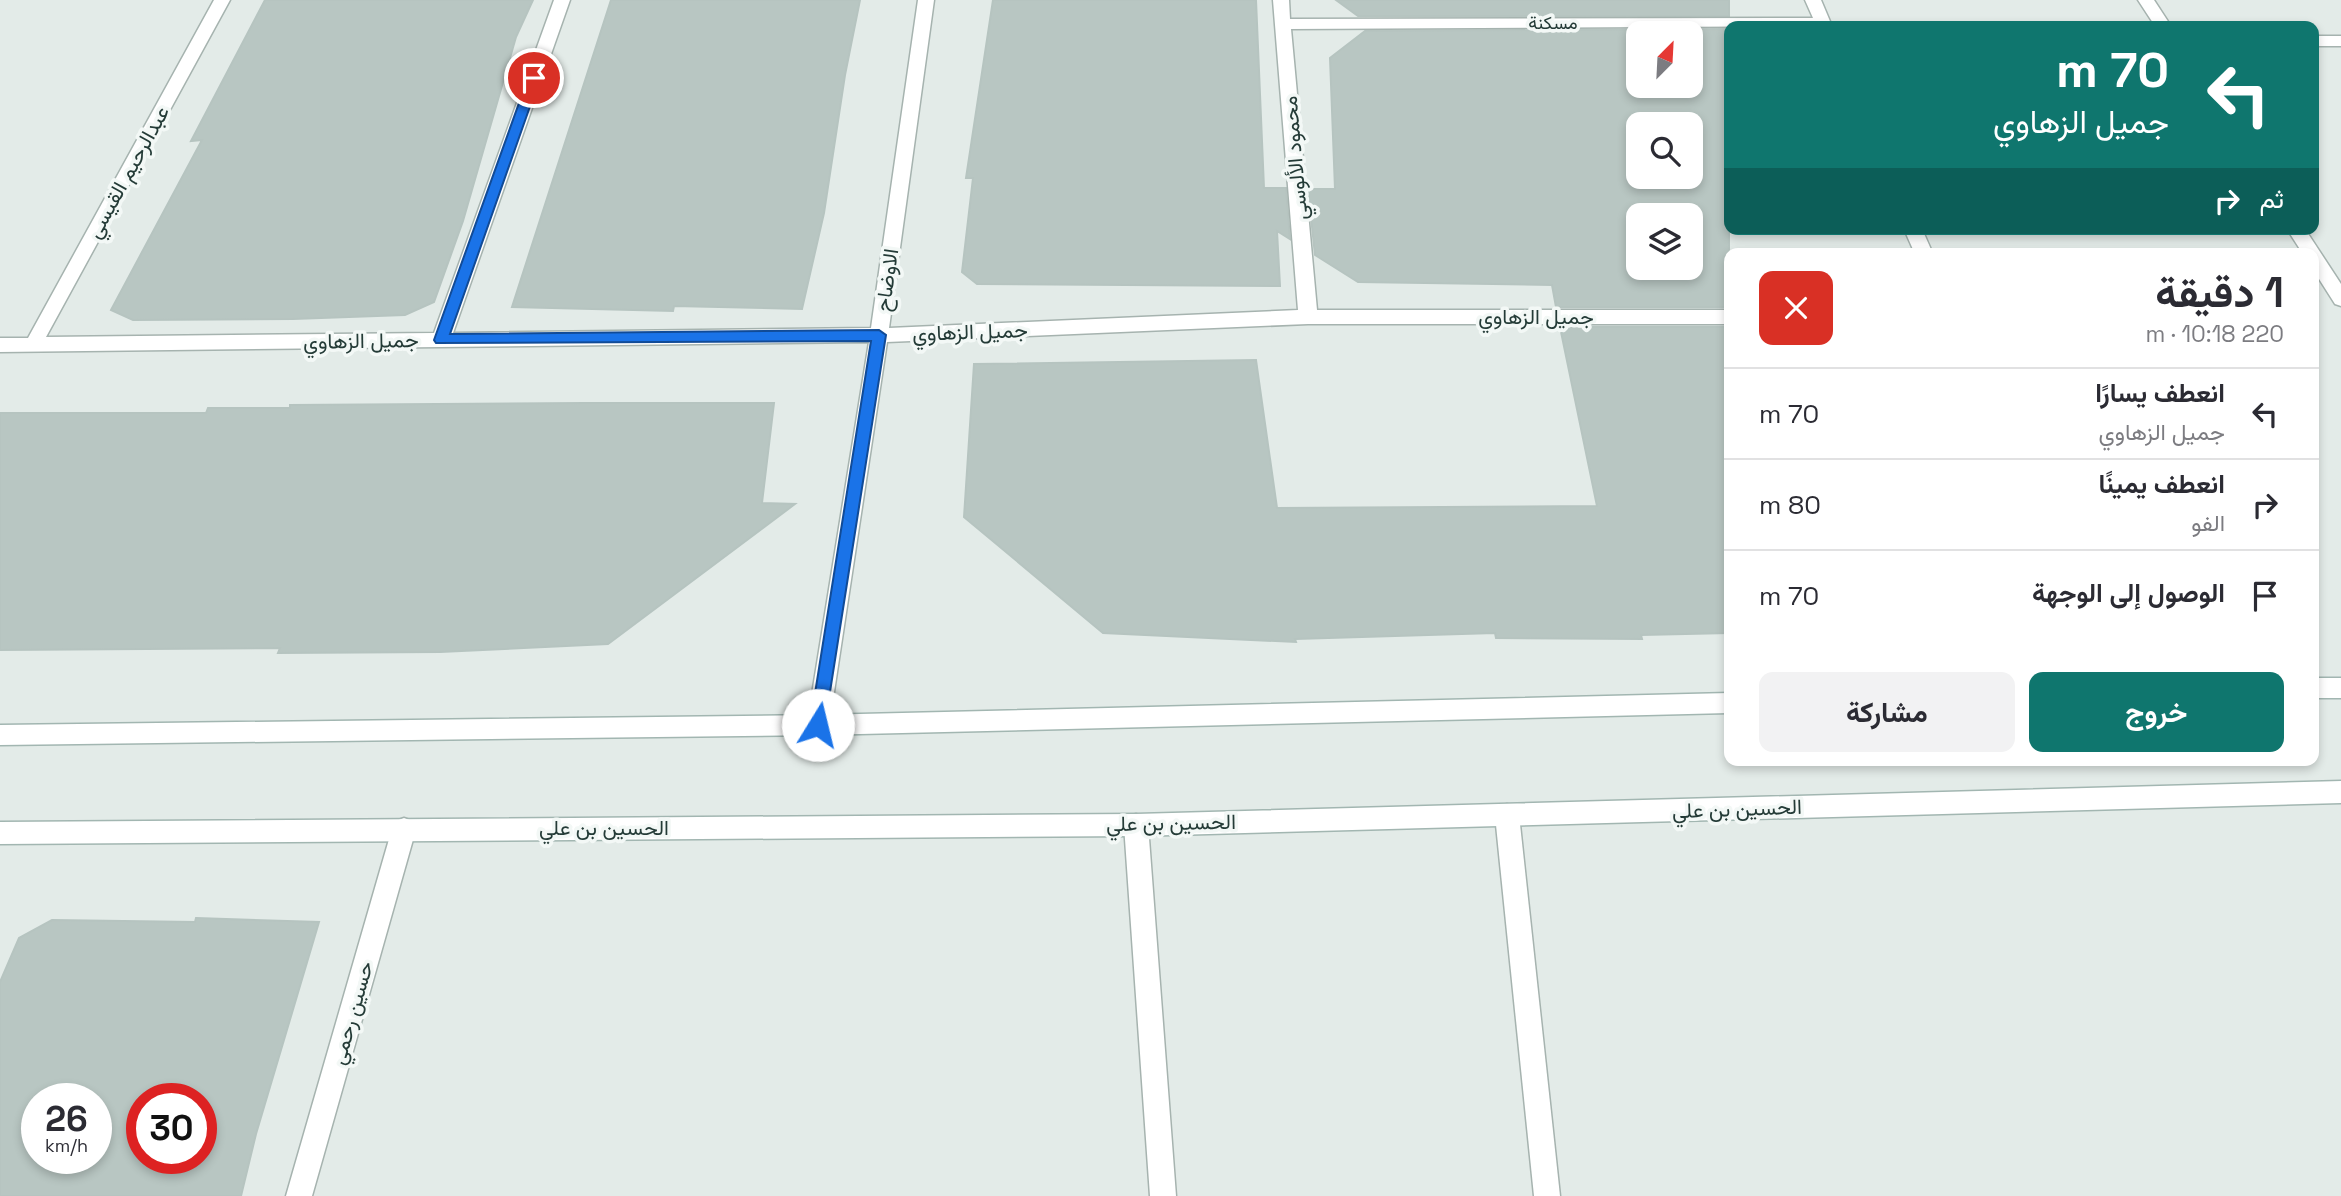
<!DOCTYPE html>
<html lang="ar">
<head>
<meta charset="utf-8">
<style>
  :root { --surface:#fff; --page:#f2f2f3; --text:#2b2b33; --muted:#7c7c81; --line:#e1e1e2; --accent:#0f766e }
  body { margin:0; font-family:"Space Grotesk",Vazirmatn,sans-serif; background:var(--page); color:var(--text); direction:rtl; height:100vh; display:flex; flex-direction:column; font-size:26px; white-space:nowrap }
  * { box-sizing:border-box; margin:0 }
  p { font-size:23px; color:var(--muted) }
  .icon { flex:none; width:38px; height:38px; fill:none; stroke:currentColor; stroke-width:2; stroke-linecap:round; stroke-linejoin:round }
  .map { position:relative; flex:1; overflow:hidden; direction:ltr }
  .drawer { position:absolute; left:1724px; top:248px; width:595px; height:518px; display:flex; flex-direction:column; background:var(--surface); border-radius:14px; box-shadow:0 4px 10px #0003; direction:rtl }
  .drawer>* { flex:none }
  .hud { position:absolute; left:1724px; top:21px; width:595px; height:214px; border-radius:14px; box-shadow:0 4px 10px #0003; direction:rtl; background:#0f766e; color:#fff; overflow:hidden }
  .needle { width:46px; rotate:24deg }
  .fabs { position:absolute; left:1626px; top:21px; display:grid; gap:14px }
  .fabs a { display:grid; place-items:center; width:77px; height:77px; border-radius:14px; background:var(--surface); box-shadow:0 4px 10px #0003; font-size:35px }
  .speed { position:absolute; left:21px; top:1083px; display:flex; gap:14px; font-size:35px; font-weight:700; text-align:center }
  .speed>* { display:grid; place-content:center; width:91px; height:91px; border-radius:50%; background:var(--surface); box-shadow:0 4px 10px #0003; line-height:1 }
  .speed small { font-size:18px; font-weight:400 }
  .speed .limit { border:10px solid #d22; background:#fff; color:#111 }
  .pin { position:absolute; display:grid; place-items:center; width:60px; height:60px; color:#fff; margin:-30px; border:4px solid #fff; border-radius:50%; box-shadow:0 2px 7px #0007 }
  .me { position:absolute; width:77px; margin:-38px; rotate:9deg; stroke-linejoin:round; filter:drop-shadow(0 0 5px #0008) }
  .turn { display:flex; align-items:center; gap:24px; height:147px; padding:0 35px; font-size:32px }
  .turn .icon { width:91px; height:91px; stroke-width:2.5 }
  .turn b { display:block; font-size:49px; line-height:60px }
  .then { display:flex; align-items:center; height:66px; padding:0 35px; background:#0003; gap:14px; font-size:26px }
  .round { display:grid; place-items:center; flex:none; width:74px; height:74px; border-radius:14px; background:var(--page) }
  .head { display:flex; align-items:center; justify-content:space-between; height:119px; padding:0 35px }
  h1 { font-size:42px; font-weight:700; line-height:52px }
  .cta { display:flex; gap:14px; margin-top:auto; padding:14px 35px }
  .cta a { flex:1; height:80px; border-radius:14px; background:var(--accent); color:#fff; font-size:28px; font-weight:700; line-height:80px; text-align:center }
  .cta a+a { background:var(--page); color:var(--text) }
  ul { padding:0; list-style:none }
  li { display:flex; align-items:center; gap:21px; height:91px; padding:0 35px; border-top:2px solid var(--line) }
  li div { flex:1 }
  li b { display:block; font-size:26px }
  li em { font-style:normal }
  .map>svg:first-child { display:block }
  .building { fill:#b8c6c2; stroke:#b6c4c0; stroke-width:2; fill-rule:evenodd }
  .lines { fill:none; stroke-linecap:round; stroke-linejoin:round }
  .lane-casing { stroke:#a6b3af; stroke-width:3 }
  .street-casing { stroke:#a6b3af; stroke-width:3 }
  .secondary-casing { stroke:#a2b6b1; stroke-width:3 }
  .lane { fill:#fff; fill-rule:evenodd }
  .street { fill:#fff; fill-rule:evenodd }
  .secondary { fill:#fff; fill-rule:evenodd }
  .route { fill:#1a73e8; stroke:#114b97; stroke-width:2 }
  .labels { text-anchor:middle; stroke-width:7; stroke-linejoin:round; paint-order:stroke }
  .far-street-label { font-size:18px; fill:#243b37; stroke:#f3f8f6 }
  .street-label { font-size:21px; fill:#243b37; stroke:#f3f8f6 }
</style>
</head>
<body>
<div class="map">
<svg width="2341" height="1196" viewBox="0 0 2341 1196">
  <rect width="100%" height="100%" fill="#e3ebe8"/>
  <!-- building -->
  <path class="building" d="M265 0H533L516 37 463 221 434 302 405 315 293 319 133 320 111 310 202 140 191 141Z
    M611 0H860L845 75 824 213 802 309 674 306 673 311 512 307Z
    M993 0H1256L1264 188H1286L1290 239 1277 231 1280 286 977 284 962 272 973 178H966Z
    M1336 0H1729V16H1358Z
    M1729 29V307H1556L1552 285 1358 282 1315 255 1308 189H1335L1330 58 1365 31ZM1638 33H1690V86H1638ZM1638 124H1690V177H1638ZM1638 215H1690V268H1638Z
    M1560 327H1729V633L1641 635 1642 639 1496 638 1495 633 1295 639 1296 642 1103 633 964 517 974 364 1256 360 1277 508 1597 506Z
    M584 403H774L762 503 795 504 608 644 440 652 278 653 280 648 0 650V413H206L208 408H290V405Z
    M196 918 319 922 256 1134 241 1196H0V982L19 938 52 920 195 922ZM37 1099H96V1158H37ZM142 1099H201V1158H142Z"/>
  <g class="lines">
    <!-- lane casing -->
    <g class="lane-casing">
      <path id="lane" d="M1507 804 1515 807 1519 815 1560 1196H1534L1495 815 1499 807Z"/>
    </g>
    <!-- street casing -->
    <g class="street-casing">
      <path id="street" d="M214 0H230L46 337 434 333 554 0H570L453 333 871 328 918 0H934L889 328 1298 310 1273 0H1289L1290 19 1813 18 1805 0H1821L1832 26 1291 29 1317 310H1729V324H1308L887 342 829 725 826 732 818 735 810 732 807 725 869 342 0 352V338H28Z
        M2138 0H2154L2171 26H2155Z
        M2314 36H2341V46H2314Z
        M1904 229H1922L1933 254H1915Z
        M2287 229H2305L2341 284V306L2335 304 2314 271V254H2303Z
        M1136 814 1144 817 1148 825 1176 1196H1150L1124 825 1128 817Z
        M404 818 412 821 416 829 312 1196H286L392 829 396 821Z"/>
    </g>
    <!-- secondary casing -->
    <g class="secondary-casing">
      <path id="secondary" d="M2314 678H2341V698H2314Z
        M1729 693V713L818 735 0 745V725L818 715Z
        M2341 781V803L1136 836 0 844V822L1136 814Z"/>
    </g>
    <!-- lane -->
    <use href="#lane" class="lane"/>
    <!-- street -->
    <use href="#street" class="street"/>
    <!-- secondary -->
    <use href="#secondary" class="secondary"/>
  </g>
  <!-- route -->
  <path class="route" d="M534 74 540 78 450 334 879 330 886 335 824 730 818 733 812 730 810 725 871 341 436 343 434 340 528 78Z"/>
  <g class="labels">
    <!-- far-street labels -->
    <g class="far-street-label">
      <text x="1553" y="29">مسكنة</text>
    </g>
    <!-- street labels -->
    <g class="street-label">
      <text transform="translate(1295 158) rotate(-95)" y="7">محمود الألوسي</text>
      <text transform="translate(128 172) rotate(-61)" y="7">عبدالرحيم القيسي</text>
      <text transform="translate(887 280) rotate(-82)" y="7">الاوضاح</text>
      <text x="1536" y="324">جميل الزهاوي</text>
      <text transform="translate(970 332) rotate(-2)" y="7">جميل الزهاوي</text>
      <text transform="translate(361 341) rotate(-1)" y="7">جميل الزهاوي</text>
      <text transform="translate(1737 809) rotate(-2)" y="7">الحسين بن علي</text>
      <text transform="translate(1171 823) rotate(-1)" y="7">الحسين بن علي</text>
      <text x="604" y="835">الحسين بن علي</text>
      <text transform="translate(352 1013) rotate(-74)" y="7">حسين رحمي</text>
    </g>
  </g>
</svg>
<div class="fabs">
<a><svg class="needle" viewBox="-14 -14 28 28"><path d="M0-13l5 13h-10z" fill="#e53935"/><path d="M0 13l5-13h-10z" fill="#7c7c81"/></svg></a>
<a><svg class="icon" aria-label="search" viewBox="0 0 24 24"><circle cx="10" cy="10" r="6"/><path d="M15 15l6 6"/></svg></a>
<a><svg class="icon" aria-label="layers" viewBox="0 0 24 24"><path d="M12 4l9 5-9 5-9-5zM3 14l9 5 9-5"/></svg></a>
</div>
<div class="speed"><div>26<small>km/h</small></div><div class="limit">30</div></div>
<div class="pin" style="left:534px;top:78px;background:#d93025"><svg class="icon" aria-label="arrive" viewBox="0 0 24 24"><path d="M6 21V4h12l-3 4 3 4H6"/></svg></div>
<svg class="me" style="left:818px;top:725px" viewBox="-20 -20 40 40"><circle r="19" fill="#fff"/><path d="M0-13L10 11 0 6-10 11z" fill="#1a73e8"/></svg>
<div class="hud">
<div class="turn"><svg class="icon" aria-label="left" viewBox="0 0 24 24"><path d="M17 20v-9H6M10 6l-5 5 5 5"/></svg><div><b>70 m</b>جميل الزهاوي</div></div>
<div class="then">ثم<svg class="icon" aria-label="right" viewBox="0 0 24 24"><path d="M7 20v-9h11M14 6l5 5-5 5"/></svg></div>
</div>
<section class="drawer">
<div class="head"><div><h1>1 دقيقة</h1><p>220 m · 10:18</p></div><a class="round" style="background:#d93025;color:#fff"><svg class="icon" aria-label="close" viewBox="0 0 24 24"><path d="M6 6l12 12M18 6L6 18"/></svg></a></div>
<ul>
<li><svg class="icon" aria-label="left" viewBox="0 0 24 24"><path d="M17 20v-9H6M10 6l-5 5 5 5"/></svg><div><b>انعطف يسارًا</b><p>جميل الزهاوي</p></div><em>70 m</em></li>
<li><svg class="icon" aria-label="right" viewBox="0 0 24 24"><path d="M7 20v-9h11M14 6l5 5-5 5"/></svg><div><b>انعطف يمينًا</b><p>الفو</p></div><em>80 m</em></li>
<li><svg class="icon" aria-label="arrive" viewBox="0 0 24 24"><path d="M6 21V4h12l-3 4 3 4H6"/></svg><div><b>الوصول إلى الوجهة</b></div><em>70 m</em></li>
</ul>
<div class="cta"><a>خروج</a><a>مشاركة</a></div>
</section>
</div>
</body>
</html>
